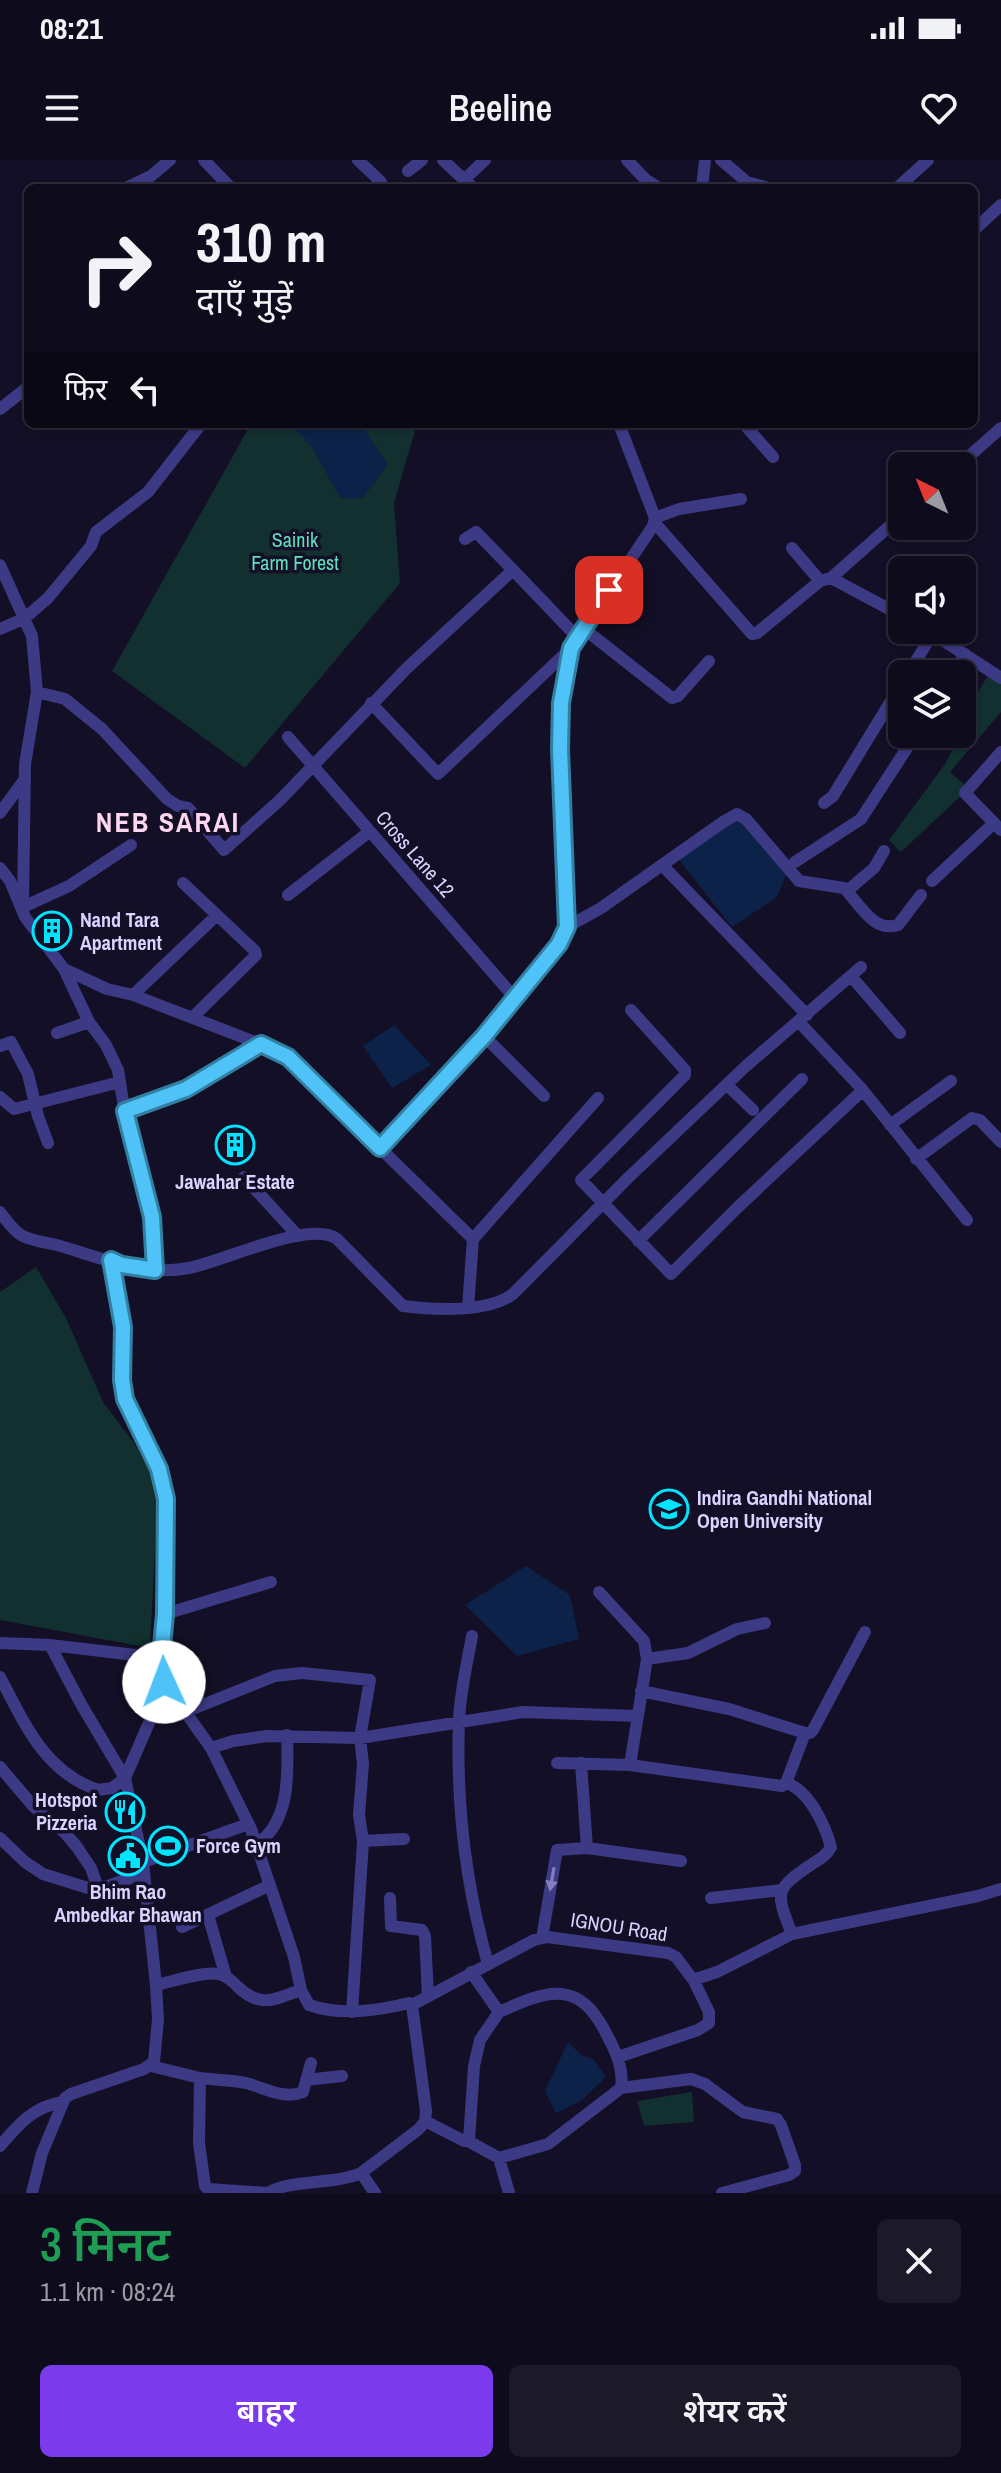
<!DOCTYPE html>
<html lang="hi">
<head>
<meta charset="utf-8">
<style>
  :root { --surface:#0e0b1c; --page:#1c1929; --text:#f1f3f6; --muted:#9b9ba3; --line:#2e2b3b; --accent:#7c3aed }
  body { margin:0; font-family:"Archivo Narrow","Noto Sans Devanagari",sans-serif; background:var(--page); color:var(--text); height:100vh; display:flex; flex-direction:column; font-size:30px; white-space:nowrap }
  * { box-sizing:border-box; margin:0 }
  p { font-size:26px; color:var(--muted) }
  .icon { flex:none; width:44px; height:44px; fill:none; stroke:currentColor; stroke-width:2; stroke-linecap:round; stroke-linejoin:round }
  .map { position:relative; height:2033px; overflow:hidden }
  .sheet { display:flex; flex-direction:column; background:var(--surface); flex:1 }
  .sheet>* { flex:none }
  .banner { position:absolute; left:24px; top:24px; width:954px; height:244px; border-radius:12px; box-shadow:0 2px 6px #0004,0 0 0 2px var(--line); background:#0e0b1c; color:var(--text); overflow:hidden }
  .needle { width:52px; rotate:317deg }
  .buttons { position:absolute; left:888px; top:292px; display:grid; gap:16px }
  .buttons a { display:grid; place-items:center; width:88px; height:88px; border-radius:12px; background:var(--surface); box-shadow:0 2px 6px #0004,0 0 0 2px var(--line); font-size:40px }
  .pin { position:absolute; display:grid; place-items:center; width:68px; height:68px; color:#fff; margin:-34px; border-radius:16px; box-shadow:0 4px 12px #0006 }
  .me { position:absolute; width:88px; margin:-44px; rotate:358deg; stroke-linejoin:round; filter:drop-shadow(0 0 6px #0008) }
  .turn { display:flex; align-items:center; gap:28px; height:168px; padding:0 40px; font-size:36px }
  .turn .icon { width:104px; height:104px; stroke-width:2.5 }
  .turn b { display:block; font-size:56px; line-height:68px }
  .then { display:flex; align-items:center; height:76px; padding:0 40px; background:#0003; gap:16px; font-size:30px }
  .round { display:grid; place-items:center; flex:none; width:84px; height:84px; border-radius:12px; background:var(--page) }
  .head { display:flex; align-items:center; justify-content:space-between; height:136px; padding:0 40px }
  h1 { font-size:48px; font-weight:600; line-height:60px; color:#1e9e55 }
  .cta { display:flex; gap:16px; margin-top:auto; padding:16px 40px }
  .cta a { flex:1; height:92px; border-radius:12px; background:var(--accent); color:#fff; font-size:32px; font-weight:600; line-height:92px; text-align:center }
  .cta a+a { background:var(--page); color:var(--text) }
  .status { display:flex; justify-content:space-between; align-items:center; height:56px; padding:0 40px; background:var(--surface); direction:ltr }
  .status svg { height:22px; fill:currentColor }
  header { display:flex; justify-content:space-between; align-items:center; height:104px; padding:0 40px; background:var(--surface); font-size:36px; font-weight:600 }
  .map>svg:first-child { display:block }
  .green { fill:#12302f }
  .water { fill:#0c2248 }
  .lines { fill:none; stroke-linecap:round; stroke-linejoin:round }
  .minor { stroke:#3d3a85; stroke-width:12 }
  .oneway { fill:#837fbc }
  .route-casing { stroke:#337fa1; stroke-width:20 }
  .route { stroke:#4fc3f7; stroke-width:14 }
  .labels { text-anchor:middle; stroke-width:7; stroke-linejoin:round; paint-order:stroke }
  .park-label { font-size:20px; fill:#5fe0c0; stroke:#130f26 }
  .street-label { font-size:20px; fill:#d9d4ff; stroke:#130f26 }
  .poi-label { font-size:20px; font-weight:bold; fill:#d9d4ff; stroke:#130f26; text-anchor:start }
  .district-label { font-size:28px; font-weight:bold; letter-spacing:2px; fill:#ffd6f0; stroke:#130f26 }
</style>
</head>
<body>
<div class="status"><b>08:21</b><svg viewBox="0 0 49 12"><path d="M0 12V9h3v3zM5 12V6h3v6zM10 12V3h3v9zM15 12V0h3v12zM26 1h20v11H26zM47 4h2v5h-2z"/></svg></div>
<header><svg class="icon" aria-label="menu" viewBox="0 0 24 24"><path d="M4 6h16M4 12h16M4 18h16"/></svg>Beeline<svg class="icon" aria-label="heart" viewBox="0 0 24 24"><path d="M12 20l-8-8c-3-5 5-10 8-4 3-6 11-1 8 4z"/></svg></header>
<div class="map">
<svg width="1001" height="2033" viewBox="0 0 1001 2033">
  <rect width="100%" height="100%" fill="#130f26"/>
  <!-- green -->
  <path class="green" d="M251 264H417L394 343 400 423 245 608 112 511Z
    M990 512 1001 520V552L950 612 966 626V631L901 692 889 680 945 604 971 554 967 551Z
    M36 1107 66 1158 103 1242 134 1283 156 1323 157 1353 150 1488 0 1460V1132Z
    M692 1932 694 1962 644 1966 637 1941Z"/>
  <!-- water -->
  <path class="water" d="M290 264H360L388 304 363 338H340L312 287Z
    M739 651 789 708 777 737 732 767 676 696Z
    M394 865 431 905 392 928 363 886Z
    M526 1406 570 1435 579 1479 517 1496 465 1445Z
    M568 1882 581 1895 593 1899 606 1917 582 1940 556 1953 545 1931Z"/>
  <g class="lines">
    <!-- minor -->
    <path class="minor" d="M204 0 231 28
      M358 0 381 22 374 28
      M443 0 473 28
      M627 0 645 19 659 28
      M721 0 747 22 769 28
      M408 11 422 0
      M465 19 485 0
      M126 28 151 16 170 0
      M702 28 705 0
      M897 28 928 0
      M974 70 1001 45
      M0 249 28 227
      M744 264 773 297
      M958 306 1001 268
      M655 358 679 349 741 339
      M654 362 752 474 757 473 820 421 831 418 902 456
      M465 379 476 372 513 410
      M792 388 820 421
      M0 405 32 476 37 532 25 604 23 744
      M831 418 902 355
      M583 468 672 538 678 536 709 501
      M0 469 25 458 48 438 91 386 96 372 148 332 201 264
      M927 470 1001 518
      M908 514 933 473
      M952 514 965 494
      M37 532 65 539 102 569 167 639 178 646 188 648 224 690 280 640 407 508 513 410 578 478
      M371 543 438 614 569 490
      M288 577 514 837
      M1001 592 965 633 1001 670
      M824 643 833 636 902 523
      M0 653 25 619
      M795 702 861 659 916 574
      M662 705 807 855
      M0 708 10 721 25 757 64 809 89 862 106 885 118 910 127 966 152 1057 155 1110
      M932 721 993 664
      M183 723 255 791 256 795 193 857
      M847 731 874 708 884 691
      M288 735 369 672
      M23 747 69 726 131 685
      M567 767 601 748 723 662 737 654 746 659 799 721 844 728C859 743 873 773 898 765L921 735
      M64 809 107 829 133 835 276 890 303 911 380 988
      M851 816 900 873
      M133 835 216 756
      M631 850 685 910V915L581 1020 671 1114 737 1048 863 930
      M799 862 861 928 967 1060
      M57 873 89 862
      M484 876 544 936
      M0 886 11 882 28 914 38 956 48 983
      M727 925 753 950
      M0 937 14 949 120 922
      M125 951 186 929 261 884
      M890 965 951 921
      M916 999 972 958 980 960 1001 982
      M244 1017 298 1076
      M0 1052C6 1060 13 1070 21 1075 30 1081 46 1082 57 1085 99 1097 144 1117 189 1108 222 1102 310 1059 337 1079L403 1146C434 1150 488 1153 513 1134L628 1018 746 906 861 807
      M473 1079 380 988 484 876 559 784 567 767 560 589 561 543 571 488 653 366 655 358 619 264
      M638 1081 802 919
      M111 1100 123 1167 122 1220 125 1239 159 1309 166 1339 165 1454 161 1498 164 1522 211 1588 251 1669 294 1797 301 1830 309 1845C341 1856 376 1851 409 1843L412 1845 534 1780 547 1777 668 1793 676 1797 691 1817 696 1819 717 1812 792 1774 978 1736 1001 1729
      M468 1148 473 1079 598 938
      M599 1432 644 1481 647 1499 630 1605
      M165 1454 271 1422
      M472 1476C467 1504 460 1532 459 1561 456 1642 466 1726 488 1804
      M0 1483 50 1485 161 1498
      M647 1499 688 1493 737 1469 765 1463
      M0 1517C24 1562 44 1612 98 1630L112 1628 125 1618 81 1544 50 1485
      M641 1531 729 1549 805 1573
      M185 1552 275 1516 302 1513 370 1520 360 1578 363 1604 359 1655 363 1681 352 1852
      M211 1588 233 1581 267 1576 360 1578 523 1552 637 1556
      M557 1603 630 1605 782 1626 786 1623 805 1573H810L813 1570 865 1472
      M581 1603 587 1688 681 1701
      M0 1607 34 1647 66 1674 77 1687 91 1708 98 1728
      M786 1623C809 1630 825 1665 831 1687 827 1695 820 1699 812 1704 773 1730 776 1733 792 1774
      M0 1678 25 1702 43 1714 88 1728 108 1726 144 1713
      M363 1681 404 1679
      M257 1684C291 1661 288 1611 287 1575
      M143 1702 248 1664
      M390 1738 391 1766 422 1770 425 1776 428 1836
      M711 1738 782 1730
      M208 1755 226 1817
      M182 1767 270 1725
      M542 1778 557 1690 587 1688
      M156 1825C171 1822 204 1811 218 1814 227 1816 232 1821 238 1827 262 1849 274 1839 301 1830
      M618 1897 698 1870 709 1863V1852L693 1819
      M151 1906 200 1918 199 1983 205 2026 208 2029 268 2033
      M200 1918C215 1920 231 1920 246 1923 265 1928 284 1940 303 1932L311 1903
      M306 1920 342 1916
      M621 1928 691 1919 705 1924 743 1952 777 1959 781 1965 795 2005V2011L789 2015 722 2033
      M425 1961 464 1981 469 1980 474 1906 480 1880 499 1852 471 1812
      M468 1981 499 1998 548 1984 621 1928C624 1909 616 1892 607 1875 579 1818 548 1830 499 1852
      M0 1986C19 1964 33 1947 62 1942
      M499 1998 509 2033
      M361 2013 375 2033
      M32 2033 42 1993 65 1938 71 1934 144 1909 154 1902 158 1859 156 1825 143 1702 125 1618 165 1526
      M268 2033C290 2019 334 2025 361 2013L419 1969 425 1961 426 1951 412 1845"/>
  </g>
  <!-- one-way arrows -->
  <defs><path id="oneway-solid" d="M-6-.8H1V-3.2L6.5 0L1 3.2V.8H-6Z" transform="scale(2)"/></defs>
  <use class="oneway" href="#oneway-solid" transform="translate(552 1719) rotate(100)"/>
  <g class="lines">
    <!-- route casing -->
    <g class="route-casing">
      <path id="route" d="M164 1522 161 1498 165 1454 166 1339 159 1309 125 1239 122 1220 123 1167 111 1100 122 1105 155 1110 152 1057 125 951 186 929 261 884 288 897 380 988 484 876 559 784 567 767 560 589 561 543 571 488 609 430"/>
    </g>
    <!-- route -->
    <use href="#route" class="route"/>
  </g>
  <!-- icons -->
  <defs>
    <g id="building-ring" transform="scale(2)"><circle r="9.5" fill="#130f26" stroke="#00e5ff" stroke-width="1.5"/><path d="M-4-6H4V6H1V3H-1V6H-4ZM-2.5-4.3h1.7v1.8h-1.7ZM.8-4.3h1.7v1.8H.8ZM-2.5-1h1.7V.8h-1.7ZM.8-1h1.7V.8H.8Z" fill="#00e5ff"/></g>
    <g id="university-ring" transform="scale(2)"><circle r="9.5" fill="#130f26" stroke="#00e5ff" stroke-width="1.5"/><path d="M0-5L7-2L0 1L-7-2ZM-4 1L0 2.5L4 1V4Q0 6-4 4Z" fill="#00e5ff"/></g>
    <g id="restaurant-ring" transform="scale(2)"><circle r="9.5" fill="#130f26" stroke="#00e5ff" stroke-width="1.5"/><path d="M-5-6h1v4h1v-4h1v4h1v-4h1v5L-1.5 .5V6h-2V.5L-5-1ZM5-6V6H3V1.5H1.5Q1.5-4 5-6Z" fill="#00e5ff"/></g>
    <g id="stadium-ring" transform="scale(2)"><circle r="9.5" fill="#130f26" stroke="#00e5ff" stroke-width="1.5"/><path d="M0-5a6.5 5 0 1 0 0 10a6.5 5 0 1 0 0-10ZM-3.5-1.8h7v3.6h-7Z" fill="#00e5ff"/></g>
    <g id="civic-ring" transform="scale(2)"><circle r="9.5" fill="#130f26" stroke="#00e5ff" stroke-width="1.5"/><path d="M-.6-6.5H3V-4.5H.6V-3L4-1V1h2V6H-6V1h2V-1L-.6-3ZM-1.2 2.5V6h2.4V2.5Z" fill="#00e5ff"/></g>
  </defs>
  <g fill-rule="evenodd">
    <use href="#building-ring" x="52" y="771"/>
    <use href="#building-ring" x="235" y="985"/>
    <use href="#university-ring" x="669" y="1349"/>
    <use href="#restaurant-ring" x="125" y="1652"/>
    <use href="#stadium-ring" x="168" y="1686"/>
    <use href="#civic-ring" x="128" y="1696"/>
  </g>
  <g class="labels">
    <!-- park labels -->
    <g class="park-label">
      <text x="295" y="387">Sainik<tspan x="295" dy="23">Farm Forest</tspan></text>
    </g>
    <!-- street labels -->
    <g class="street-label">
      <text transform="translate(415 694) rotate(49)" y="7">Cross Lane 12</text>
      <text transform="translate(619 1767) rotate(9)" y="7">IGNOU Road</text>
    </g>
    <!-- poi labels -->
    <g class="poi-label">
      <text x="80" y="767">Nand Tara<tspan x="80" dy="23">Apartment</tspan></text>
      <text x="235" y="1029" text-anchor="middle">Jawahar Estate</text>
      <text x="697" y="1345">Indira Gandhi National<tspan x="697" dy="23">Open University</tspan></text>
      <text x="97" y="1647" text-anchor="end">Hotspot<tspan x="97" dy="23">Pizzeria</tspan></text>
      <text x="196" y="1693">Force Gym</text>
      <text x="128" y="1739" text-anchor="middle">Bhim Rao<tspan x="128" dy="23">Ambedkar Bhawan</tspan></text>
    </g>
    <!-- district labels -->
    <g class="district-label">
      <text x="168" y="672">NEB SARAI</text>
    </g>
  </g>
</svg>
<div class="buttons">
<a><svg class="needle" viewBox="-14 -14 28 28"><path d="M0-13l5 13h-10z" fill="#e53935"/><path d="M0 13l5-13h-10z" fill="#9b9ba3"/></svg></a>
<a><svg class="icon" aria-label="sound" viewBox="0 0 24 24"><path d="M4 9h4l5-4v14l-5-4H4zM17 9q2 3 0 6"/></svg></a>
<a><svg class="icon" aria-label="layers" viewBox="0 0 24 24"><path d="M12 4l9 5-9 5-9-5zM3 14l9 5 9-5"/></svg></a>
</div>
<div class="pin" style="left:609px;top:430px;background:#d93025"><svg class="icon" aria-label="arrive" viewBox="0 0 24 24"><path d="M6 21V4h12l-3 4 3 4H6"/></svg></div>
<svg class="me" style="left:164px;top:1522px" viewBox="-20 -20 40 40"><circle r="19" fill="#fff"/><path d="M0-13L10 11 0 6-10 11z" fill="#4fc3f7"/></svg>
<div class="banner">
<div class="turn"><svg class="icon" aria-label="right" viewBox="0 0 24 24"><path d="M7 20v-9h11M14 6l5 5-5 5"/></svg><div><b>310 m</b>दाएँ मुड़ें</div></div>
<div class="then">फिर<svg class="icon" aria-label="left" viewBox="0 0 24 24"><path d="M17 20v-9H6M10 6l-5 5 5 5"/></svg></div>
</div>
</div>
<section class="sheet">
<div class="head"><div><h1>3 मिनट</h1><p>1.1 km · 08:24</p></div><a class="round"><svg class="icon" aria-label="close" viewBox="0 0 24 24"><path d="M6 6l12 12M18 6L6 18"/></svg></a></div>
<div class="cta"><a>बाहर</a><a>शेयर करें</a></div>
</section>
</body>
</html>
